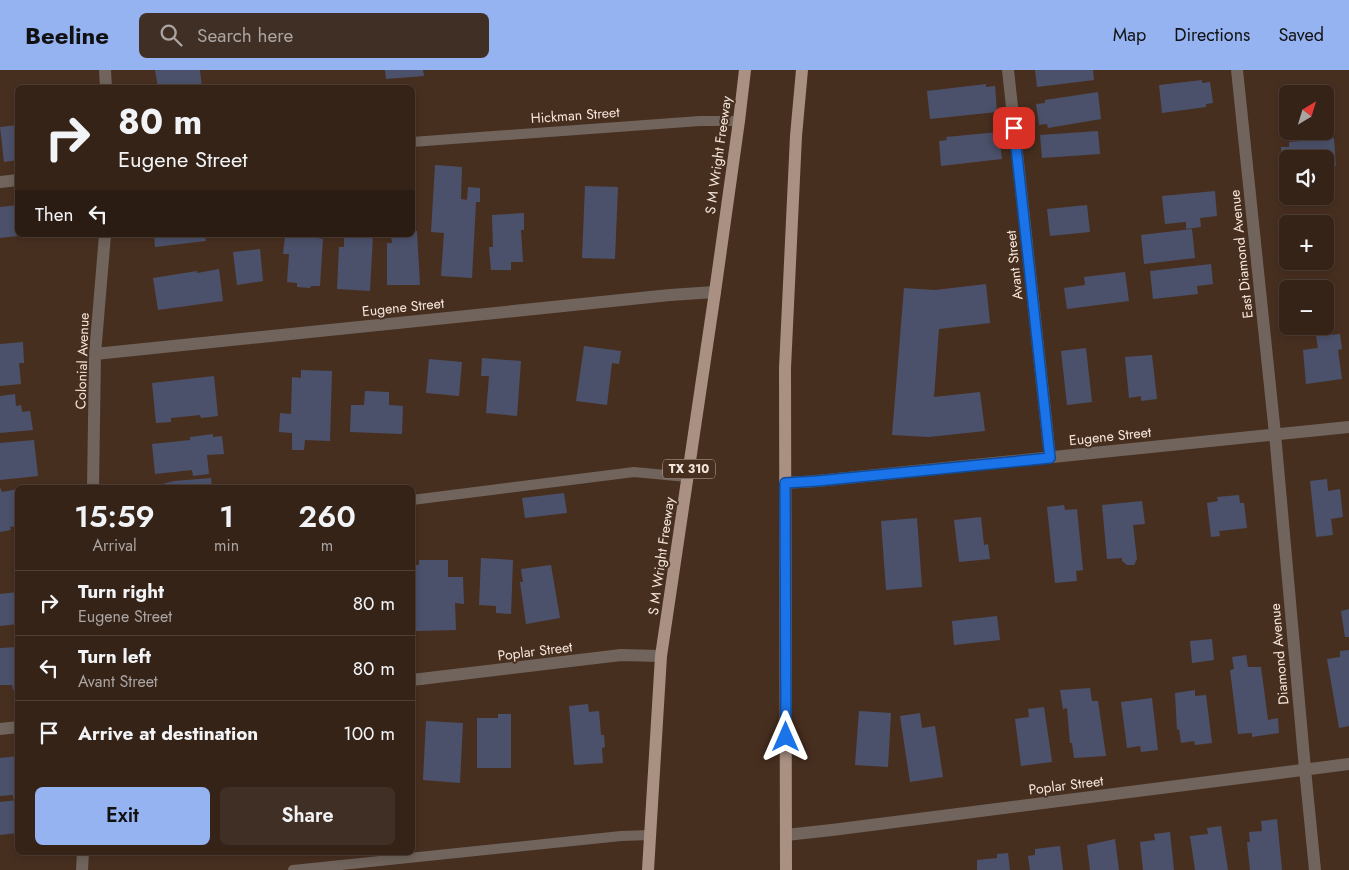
<!DOCTYPE html>
<html lang="en">
<head>
<meta charset="utf-8">
<style>
  :root { --surface:#352318; --page:#402f25; --text:#f1f3f6; --muted:#aaa4a2; --line:#4f4037; --accent:#95b2f1 }
  body { margin:0; font-family:Jost,sans-serif; background:var(--page); color:var(--text); height:100vh; display:flex; flex-direction:column; font-size:19px; white-space:nowrap }
  * { box-sizing:border-box; margin:0 }
  p { font-size:16px; color:var(--muted) }
  .icon { flex:none; width:28px; height:28px; fill:none; stroke:currentColor; stroke-width:2; stroke-linecap:round; stroke-linejoin:round }
  .map { position:relative; flex:1; overflow:hidden }
  .drawer { position:absolute; left:15px; top:415px; width:400px; height:370px; display:flex; flex-direction:column; background:var(--surface); border-radius:8px; box-shadow:0 2px 8px #0003,0 0 0 1px var(--line) }
  .drawer>* { flex:none }
  .hud { position:absolute; left:15px; top:15px; width:400px; height:152px; border-radius:8px; box-shadow:0 2px 8px #0003,0 0 0 1px var(--line); background:#352318; color:var(--text); overflow:hidden }
  .needle { width:32px; rotate:38deg }
  .controls { position:absolute; left:1279px; top:15px; display:grid; gap:10px }
  .controls a { display:grid; place-items:center; width:55px; height:55px; border-radius:8px; background:var(--surface); box-shadow:0 2px 8px #0003,0 0 0 1px var(--line); font-size:25px }
  .pin { position:absolute; display:grid; place-items:center; width:42px; height:42px; color:#fff; margin:-21px; border-radius:10px; box-shadow:0 2px 8px #0006 }
  .me { position:absolute; width:55px; margin:-28px; rotate:0deg; stroke-linejoin:round; filter:drop-shadow(0 0 4px #0008) }
  .turn { display:flex; align-items:center; gap:18px; height:105px; padding:0 20px; font-size:22px }
  .turn .icon { width:65px; height:65px; stroke-width:2.5 }
  .turn b { display:block; font-size:35px; line-height:42px }
  .then { display:flex; align-items:center; height:48px; padding:0 20px; background:#0003; gap:10px; font-size:19px }
  .eta { display:flex; justify-content:space-evenly; align-items:center; height:85px; text-align:center }
  .eta b { font-size:30px; font-weight:600; line-height:35px }
  .cta { display:flex; gap:10px; margin-top:auto; padding:10px 20px }
  .cta a { flex:1; height:58px; border-radius:8px; background:var(--accent); color:#111; font-size:20px; font-weight:600; line-height:58px; text-align:center }
  .cta a+a { background:var(--page); color:var(--text) }
  ul { padding:0; list-style:none }
  li { display:flex; align-items:center; gap:15px; height:65px; padding:0 20px; border-top:1px solid var(--line) }
  li div { flex:1 }
  li b { display:block; font-size:19px }
  li em { font-style:normal }
  header { display:flex; align-items:center; gap:30px; box-sizing:border-box; height:70px; padding:0 25px; background:var(--accent); color:#111 }
  header strong { font-size:24px }
  nav { display:flex; gap:28px; margin-inline-start:auto; font-size:18px }
  .search { width:350px; height:45px; background:var(--page); display:flex; align-items:center; gap:12px; box-sizing:border-box; padding:0 18px; border-radius:8px; color:var(--muted); font-size:19px }
  .map>svg:first-child { display:block }
  .building { fill:#4c516b }
  .lines { fill:none; stroke-linecap:round; stroke-linejoin:round }
  .service { stroke:#70645c; stroke-width:10 }
  .minor { stroke:#70645c; stroke-width:12 }
  .primary { stroke:#a99082; stroke-width:12 }
  .route-casing { stroke:#114b97; stroke-width:12 }
  .route { stroke:#1a73e8; stroke-width:9 }
  .labels { text-anchor:middle; stroke-width:4; stroke-linejoin:round; paint-order:stroke }
  .shield { fill:#472f20; stroke:#c1aea3; stroke-width:1 }
  .shield-label { font-size:12px; font-weight:bold; fill:#f5e5db }
  .street-label { font-size:14px; fill:#f5e5db; stroke:#472f20 }
</style>
</head>
<body>
<header>
<strong>Beeline</strong>
<div class="search"><svg class="icon" aria-label="search" viewBox="0 0 24 24"><circle cx="10" cy="10" r="6"/><path d="M15 15l6 6"/></svg>Search here</div>
<nav><a>Map</a><a>Directions</a><a>Saved</a></nav>
</header>
<div class="map">
<svg width="1349" height="800" viewBox="0 0 1349 800">
  <rect width="100%" height="100%" fill="#472f20"/>
  <!-- building -->
  <path class="building" d="M155 0H200L202 18H158Z
    M385 0H423L424 6 386 9Z
    M1035 0H1093L1094 10 1037 17Z
    M1202 10V13L1210 12 1213 33 1206 34V37L1162 43 1159 15Z
    M986 14V17L995 16 997 42 930 49 927 21Z
    M1098 22 1101 49 1048 58 1047 54 1039 55 1036 34 1045 33V30Z
    M18 55V90L4 92 0 57Z
    M1098 61 1100 84 1042 88 1040 65Z
    M999 62 1002 89 941 96 939 71 947 70 946 67Z
    M1334 68 1336 96 1325 97V89H1288V98H1283L1281 77H1289V72Z
    M435 95 462 97 461 129 467 130 468 117 480 118V132H476L472 208 441 206 444 163 431 162Z
    M585 116 618 117 615 189 582 188Z
    M1215 121 1217 146 1200 148 1201 157 1186 159V152L1165 154 1162 126Z
    M18 135V166L0 168V137Z
    M1087 135 1090 162 1050 166 1047 139Z
    M524 143V160H521L523 192H511V200H491L489 177H493L492 145Z
    M1192 159 1195 188 1144 194 1141 165Z
    M412 161H417L420 215H387V173H392L391 165H412Z
    M154 165H205L206 171 155 177Z
    M297 165H316V168L323 169 320 216H311L310 218 297 217V213L287 212 289 184H283L285 167H297Z
    M344 165H373L370 221 337 219 339 177H344Z
    M260 179 263 211 237 215 233 182Z
    M1211 194 1213 214 1197 216 1198 224 1153 229 1150 201Z
    M219 199 223 231 158 240 153 208 197 201V203Z
    M1125 202 1129 231 1067 239 1064 218 1085 215 1084 207Z
    M986 214 990 253 939 259 934 327 980 322 985 361 929 367 892 365 904 218 935 220Z
    M1340 264 1342 279 1338 280 1342 309 1306 314 1303 280 1318 278 1316 266Z
    M23 272 24 293H19L21 314 0 316V274Z
    M584 276 621 281 619 294 612 293 607 335 576 331Z
    M1086 278 1092 332 1067 335 1061 281Z
    M1152 285 1157 329 1141 331V326L1129 328 1125 287Z
    M482 288 521 291 517 346 486 343 489 306H481Z
    M429 289 462 292 459 326 426 323Z
    M301 300 332 301 330 371 305 370 304 380H292V363L279 362 280 343 291 344 292 307 301 308Z
    M214 306 218 346 201 348 200 345 171 348V352L156 353 152 313Z
    M365 321 389 322V335L403 336 402 364 350 362 351 335H364Z
    M15 324 16 336 21 335 22 342 30 341 33 360 0 363V326Z
    M213 364V367L222 366 224 384 207 385 209 404 193 406 192 400 155 404 152 374 190 370V367Z
    M34 370 38 406 0 410V373Z
    M211 408 212 418H159V415L174 411Z
    M1327 409 1328 421 1340 419 1343 447 1331 449 1333 465 1316 467 1310 411Z
    M0 417 2 422 18 419V456L10 457 11 460 0 462Z
    M564 423 567 443 525 448 522 428Z
    M1239 425 1240 433H1244L1247 458 1219 461 1220 466 1211 467 1207 433 1218 431 1217 427Z
    M1142 431 1145 454 1133 455 1137 489 1134 495H1127L1122 491V488L1107 489 1102 435Z
    M1064 435 1065 440 1077 439 1083 500 1076 501 1077 511 1055 513 1047 437Z
    M981 447 984 475 988 474 990 489 959 492 954 450Z
    M917 448 922 517 886 520 881 451Z
    M481 488 513 490 511 544 496 543V536L479 535Z
    M419 490H448V507H463L464 534 455 533 456 560 416 561V538H412V495H419Z
    M551 495 560 548 526 554 520 512H523L521 499Z
    M18 522V554L0 556V524Z
    M1349 539V567H1345L1341 541Z
    M997 546 1000 570 954 575 952 551Z
    M1212 569 1214 590 1192 593 1190 571Z
    M18 577V619L13 620 12 615H0V578Z
    M1349 580V656L1339 658 1327 589 1340 587V581Z
    M1246 585 1248 597H1261L1268 650 1278 648 1279 663 1252 667V663L1238 664 1230 600 1234 599 1232 587Z
    M1090 618 1092 631H1098L1106 686 1074 688 1072 673H1070L1067 638 1063 639 1060 620Z
    M1195 620V626L1206 625 1212 673 1195 675 1194 671 1181 673 1179 659 1177 660 1175 623Z
    M1152 628 1158 680 1141 682 1140 676 1127 678 1121 632Z
    M588 634 589 642 599 641 601 665H604L605 677 602 678 603 693 574 695 569 636Z
    M1044 637 1052 692 1021 696 1015 649 1029 647 1028 639Z
    M859 641 891 643 888 697 855 695Z
    M920 643 922 658 935 656 943 707 910 712 900 646Z
    M498 644H511V698H477V648H498Z
    M426 651 463 653 460 713 423 710Z
    M18 686V729H13V725L0 726V688Z
    M18 730V763L0 765V732Z
    M1277 749 1282 800H1250L1247 772H1250L1249 762 1262 761 1261 751Z
    M1221 756 1228 800H1195L1190 766 1208 764 1207 758Z
    M1170 762 1174 800H1143L1140 772 1155 770 1154 764Z
    M1115 769 1119 800H1090L1087 775Z
    M1060 776 1063 800H1030L1028 786 1035 785V779Z
    M1008 783 1010 800H977V790L997 788V784Z"/>
  <g class="lines">
    <!-- service -->
    <path class="service" d="M412 72 700 51H739
      M412 430 634 402 687 407
      M293 800 621 766 650 765"/>
    <!-- minor -->
    <path class="minor" d="M105 0 106 18
      M1008 0 1050 387
      M1237 0 1275 364 1305 699 1315 800
      M0 112 18 110
      M95 284 670 225 715 222
      M785 413 817 411 1349 357
      M93 418 95 284 105 165
      M412 610 621 585 661 586
      M0 659 18 657
      M786 765 832 760 1349 694
      M82 800 83 782"/>
    <!-- primary -->
    <path class="primary" d="M648 800 661 586 715 222 739 51 745 0
      M786 800 785 298 796 66 802 0"/>
  </g>
  <g class="lines">
    <!-- route casing -->
    <g class="route-casing">
      <path id="route" d="M786 667 785 413 817 411 1050 388 1014 58"/>
    </g>
    <!-- route -->
    <use href="#route" class="route"/>
  </g>
  <g class="labels">
    <!-- shield labels -->
    <rect class="shield" x="663" y="389.5" width="52" height="19" rx="4"/>
    <g class="shield-label">
      <text x="689" y="403">TX 310</text>
    </g>
    <!-- street labels -->
    <g class="street-label">
      <text transform="translate(575 45) rotate(-4)" y="5">Hickman Street</text>
      <text transform="translate(718 85) rotate(-82)" y="5">S M Wright Freeway</text>
      <text transform="translate(1241 184) rotate(-96)" y="5">East Diamond Avenue</text>
      <text transform="translate(1014 195) rotate(-96)" y="5">Avant Street</text>
      <text transform="translate(403 237) rotate(-6)" y="5">Eugene Street</text>
      <text transform="translate(82 291) rotate(-88)" y="5">Colonial Avenue</text>
      <text transform="translate(1110 366) rotate(-6)" y="5">Eugene Street</text>
      <text transform="translate(661 486) rotate(-82)" y="5">S M Wright Freeway</text>
      <text transform="translate(535 581) rotate(-7)" y="5">Poplar Street</text>
      <text transform="translate(1279 584) rotate(-95)" y="5">Diamond Avenue</text>
      <text transform="translate(1066 715) rotate(-7)" y="5">Poplar Street</text>
    </g>
  </g>
</svg>
<div class="controls">
<a><svg class="needle" viewBox="-14 -14 28 28"><path d="M0-13l5 13h-10z" fill="#e53935"/><path d="M0 13l5-13h-10z" fill="#aaa4a2"/></svg></a>
<a><svg class="icon" aria-label="sound" viewBox="0 0 24 24"><path d="M4 9h4l5-4v14l-5-4H4zM17 9q2 3 0 6"/></svg></a>
<a>+</a>
<a>−</a>
</div>
<div class="pin" style="left:1014px;top:58px;background:#d93025"><svg class="icon" aria-label="arrive" viewBox="0 0 24 24"><path d="M6 21V4h12l-3 4 3 4H6"/></svg></div>
<svg class="me" style="left:786px;top:667px" viewBox="-20 -20 40 40"><path d="M0-17L14 15 0 8-14 15z" fill="#1a73e8" stroke="#fff" stroke-width="4"/></svg>
<div class="hud">
<div class="turn"><svg class="icon" aria-label="right" viewBox="0 0 24 24"><path d="M7 20v-9h11M14 6l5 5-5 5"/></svg><div><b>80 m</b>Eugene Street</div></div>
<div class="then">Then<svg class="icon" aria-label="left" viewBox="0 0 24 24"><path d="M17 20v-9H6M10 6l-5 5 5 5"/></svg></div>
</div>
<section class="drawer">
<div class="eta">
<div><b>15:59</b><p>Arrival</p></div>
<div><b>1</b><p>min</p></div>
<div><b>260</b><p>m</p></div>
</div>
<ul>
<li><svg class="icon" aria-label="right" viewBox="0 0 24 24"><path d="M7 20v-9h11M14 6l5 5-5 5"/></svg><div><b>Turn right</b><p>Eugene Street</p></div><em>80 m</em></li>
<li><svg class="icon" aria-label="left" viewBox="0 0 24 24"><path d="M17 20v-9H6M10 6l-5 5 5 5"/></svg><div><b>Turn left</b><p>Avant Street</p></div><em>80 m</em></li>
<li><svg class="icon" aria-label="arrive" viewBox="0 0 24 24"><path d="M6 21V4h12l-3 4 3 4H6"/></svg><div><b>Arrive at destination</b></div><em>100 m</em></li>
</ul>
<div class="cta"><a>Exit</a><a>Share</a></div>
</section>
</div>
</body>
</html>
